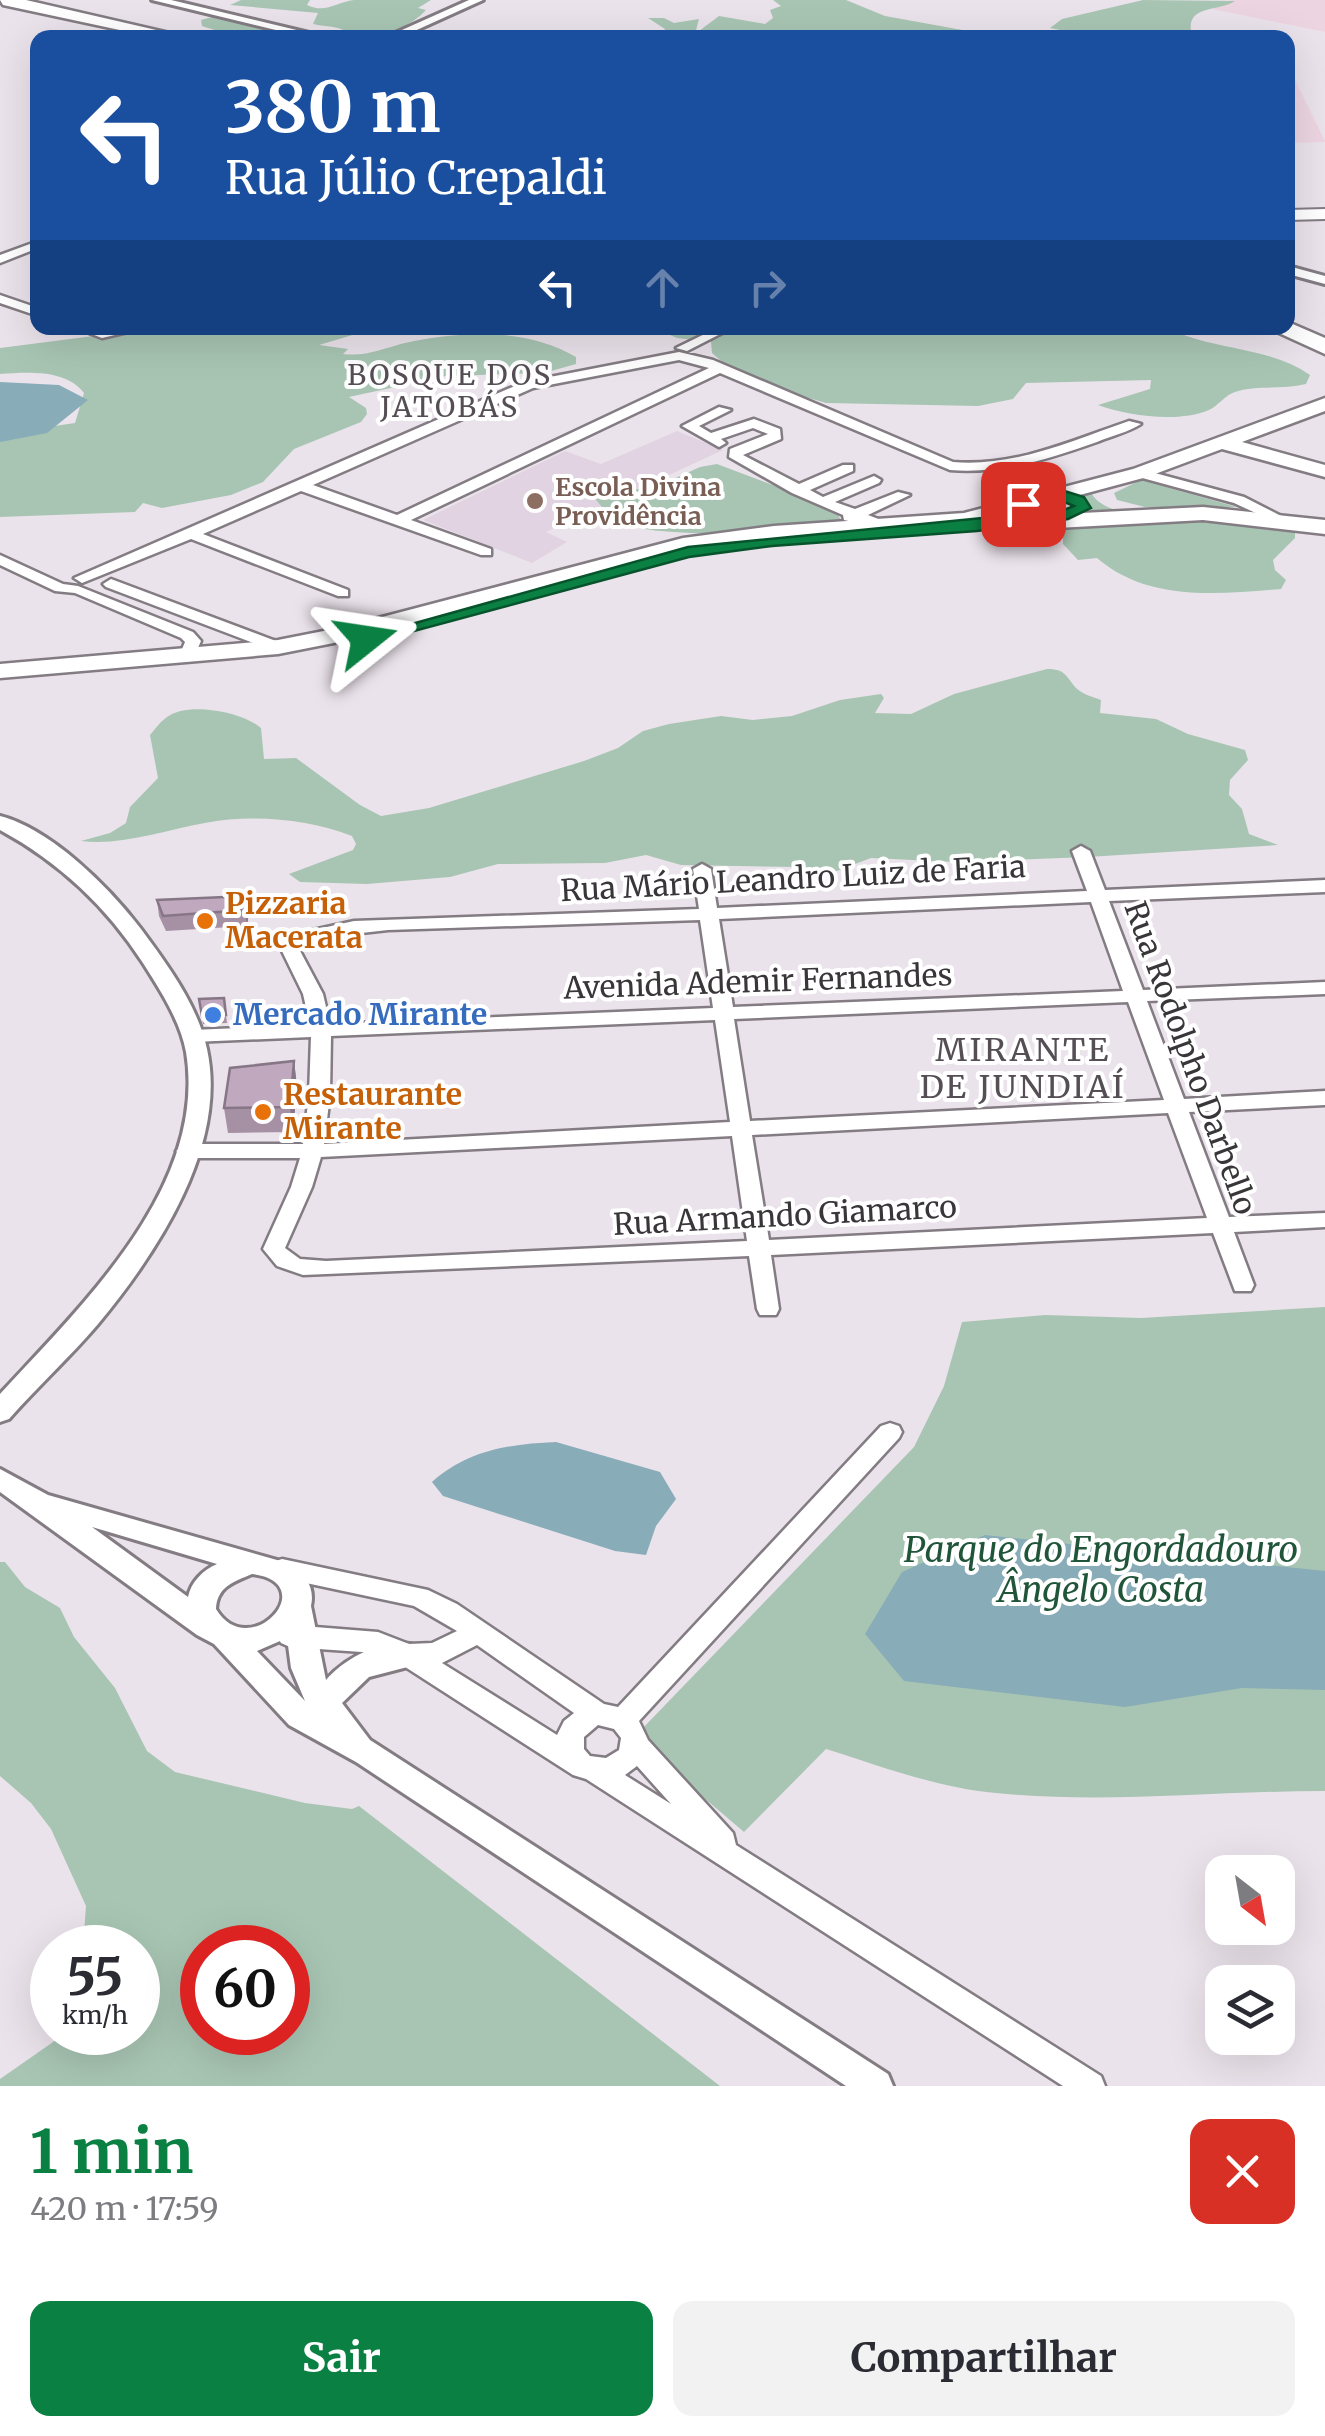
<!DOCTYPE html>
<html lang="pt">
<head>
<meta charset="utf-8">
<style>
  :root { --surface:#fff; --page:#f2f2f3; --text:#2b2b33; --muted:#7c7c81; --accent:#0b8043 }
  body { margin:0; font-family:Merriweather,serif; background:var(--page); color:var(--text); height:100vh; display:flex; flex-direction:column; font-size:38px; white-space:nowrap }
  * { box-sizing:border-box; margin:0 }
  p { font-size:32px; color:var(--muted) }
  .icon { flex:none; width:55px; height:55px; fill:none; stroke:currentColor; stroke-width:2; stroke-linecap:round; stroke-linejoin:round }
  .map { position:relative; height:2086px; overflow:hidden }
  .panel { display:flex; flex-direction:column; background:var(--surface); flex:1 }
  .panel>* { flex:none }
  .banner { position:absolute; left:30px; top:30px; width:1265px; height:305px; border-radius:20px; box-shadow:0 10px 40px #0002; background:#1a4fa0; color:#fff; overflow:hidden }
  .needle { width:65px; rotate:149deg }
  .controls { position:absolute; left:1205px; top:1855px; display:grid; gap:20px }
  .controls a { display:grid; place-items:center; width:90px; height:90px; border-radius:20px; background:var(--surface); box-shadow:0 10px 40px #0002; font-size:50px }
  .speed { position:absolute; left:30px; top:1925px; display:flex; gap:20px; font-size:50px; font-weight:700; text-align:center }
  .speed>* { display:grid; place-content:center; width:130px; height:130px; border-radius:50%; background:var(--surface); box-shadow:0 10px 40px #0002; line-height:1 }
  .speed small { font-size:25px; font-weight:400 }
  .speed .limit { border:15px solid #d22; background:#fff; color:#111 }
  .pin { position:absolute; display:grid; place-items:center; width:85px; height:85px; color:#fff; margin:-42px; border-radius:20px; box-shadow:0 5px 15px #0006 }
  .me { position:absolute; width:110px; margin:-55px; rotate:75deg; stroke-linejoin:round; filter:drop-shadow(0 0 8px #0008) }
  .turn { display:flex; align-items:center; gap:35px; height:210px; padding:0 30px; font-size:45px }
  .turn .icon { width:130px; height:130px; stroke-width:2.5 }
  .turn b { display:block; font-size:70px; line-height:85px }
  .lanes { display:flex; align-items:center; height:95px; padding:0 30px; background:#0003; justify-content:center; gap:50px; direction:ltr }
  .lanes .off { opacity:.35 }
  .round { display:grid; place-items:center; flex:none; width:105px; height:105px; border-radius:20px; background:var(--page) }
  .overview { display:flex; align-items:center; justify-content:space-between; height:170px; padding:0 30px }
  h1 { font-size:60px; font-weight:700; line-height:75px; color:var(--accent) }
  .button { display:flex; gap:20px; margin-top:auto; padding:20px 30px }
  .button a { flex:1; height:115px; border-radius:20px; background:var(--accent); color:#fff; font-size:40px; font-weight:700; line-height:115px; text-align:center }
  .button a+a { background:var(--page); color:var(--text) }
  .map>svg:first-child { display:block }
  .commercial { fill:#ecd5e1 }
  .built { fill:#e1d3e1 }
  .green { fill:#a8c5b3; fill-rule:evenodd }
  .water { fill:#88acb8 }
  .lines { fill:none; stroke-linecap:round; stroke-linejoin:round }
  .minor-casing { stroke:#837c83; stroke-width:5 }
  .tertiary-casing { stroke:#837c83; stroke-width:6 }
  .secondary-casing { stroke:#837c83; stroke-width:4 }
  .primary-casing { stroke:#837c83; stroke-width:5 }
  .motorway-casing { stroke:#837c83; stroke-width:5 }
  .minor { fill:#fff; fill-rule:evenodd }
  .tertiary { fill:#fff; fill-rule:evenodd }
  .secondary { fill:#fff; fill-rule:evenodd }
  .primary { fill:#fff; fill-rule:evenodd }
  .motorway { fill:#fff; fill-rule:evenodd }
  .wall { fill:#a590a4 }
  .shaded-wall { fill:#867686 }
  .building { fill:#c0a8bf; stroke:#867686; stroke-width:2.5 }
  .route { fill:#0b8043; stroke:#07532c; stroke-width:2.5 }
  .education-dot { fill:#8d6e63; stroke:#fff; stroke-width:4 }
  .food-dot { fill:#e8710a; stroke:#fff; stroke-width:4 }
  .shop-dot { fill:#3f7fe0; stroke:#fff; stroke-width:4 }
  .labels { text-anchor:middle; stroke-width:8; stroke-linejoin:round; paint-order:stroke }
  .far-education-label { font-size:25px; font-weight:bold; fill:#785e54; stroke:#fff; text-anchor:start }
  .far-neighbourhood-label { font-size:28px; letter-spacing:2.5px; fill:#554e55; stroke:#fff }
  .street-label { font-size:30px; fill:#393639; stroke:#fff }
  .food-label { font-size:30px; font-weight:bold; fill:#c56008; stroke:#fff; text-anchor:start }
  .shop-label { font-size:30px; font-weight:bold; fill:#366cbe; stroke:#fff; text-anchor:start }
  .neighbourhood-label { font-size:32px; letter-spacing:2.5px; fill:#554e55; stroke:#fff }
  .near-park-label { font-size:35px; font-style:italic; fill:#20553a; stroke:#fff }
</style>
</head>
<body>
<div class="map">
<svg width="1325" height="2086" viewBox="0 0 1325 2086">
  <rect width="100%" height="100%" fill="#ebe3eb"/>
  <!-- commercial -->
  <path class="commercial" d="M1231 0H1325V32L1212 9Z
    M1288 66 1325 141V142L1288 143Z"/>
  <!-- built -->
  <path class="built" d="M677 431 723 450 546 532 567 542 532 563 423 520 565 451 601 464Z"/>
  <!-- green -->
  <path class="green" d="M241 0H310L307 5C326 14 336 2 354 0 379 0 406 0 431 0L418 8 426 10C412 26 380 39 359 38 350 37 346 30 338 28 330 26 321 26 313 24L318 13 230 5Z
    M773 0H846L885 16 1001 37H663L665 29 648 18H664L674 23 699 19 695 34 719 16 765 24 773 18 770 10 781 6Z
    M1143 0 1235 1C1219 12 1187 4 1191 32L1202 36 1280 37 1100 38 1050 28 1062 19Z
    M202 11 329 37H237L202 26 201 20 212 17Z
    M156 328H376L319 345 348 349 343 354C366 357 384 348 405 343 462 331 525 327 576 357V364L544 373 446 376 349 397 366 408 367 414 361 422 294 449 263 482 231 495 162 508 143 503 135 512 0 517V434L75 423 84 393C66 369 28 372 0 374V348Z
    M654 328H1168C1213 351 1269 346 1310 375L1306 384C1282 390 1255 385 1235 392 1225 395 1218 406 1209 410 1178 423 1128 416 1098 405L1150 389 1151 380 1026 383 1013 399 978 406 826 403 792 393 721 361 712 353 711 342 677 338Z
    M717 464 834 508 842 522C775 531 705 539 638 528 625 525 613 519 600 516L606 512 593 496 658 486 700 467Z
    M1141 480 1237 507H1145L1117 500 1114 493Z
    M1092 494C1108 523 1193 515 1225 518 1249 521 1272 526 1295 530V538L1273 560 1275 570 1286 580 1281 589C1217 594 1148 602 1097 558L1078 560 1063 544V530L1091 511 1086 503 1075 498Z
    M1047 669C1065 669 1065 675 1076 688 1082 694 1093 697 1101 700L1100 713 1156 719 1188 734 1245 750 1248 760 1230 780 1229 795 1242 809 1249 834 1278 845 1088 857 955 862 871 858 813 880 806 877 805 869 796 867 681 865 646 855 605 863 498 864 450 877 367 884 300 882 289 874 353 850 356 844 352 836C309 819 251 814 205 823 165 830 122 846 81 841L110 833 126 823 130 807 158 778 150 735C155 729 161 721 167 717 188 701 243 712 261 728L264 759 296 758 360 805 381 816 429 808 584 761 618 748 643 731 669 724 721 716 753 720 792 716 840 700 881 694 884 698 875 713 911 714 954 694Z
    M1325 1307V1791C1215 1791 1106 1804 996 1793 938 1788 880 1766 826 1749L744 1832 649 1751 641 1730 914 1447 944 1386 962 1322 1045 1315 1141 1318Z
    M0 1562H5L25 1587 60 1608 74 1637 115 1688 147 1751 175 1772 305 1803 352 1809 359 1806 720 2086H0V2079L66 2033 138 2032V1948L83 1947 86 1906 51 1829 31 1803 0 1776ZM202 1948H288V2032H202Z"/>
  <!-- water -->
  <path class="water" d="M0 382 59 385 88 400 47 433 0 442Z
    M556 1442 660 1472 676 1499 656 1526 646 1555 615 1551 443 1496 432 1482C468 1450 509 1444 556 1442Z
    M985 1535 1325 1571V1690L1242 1688 1125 1707 904 1681 865 1634 902 1572Z"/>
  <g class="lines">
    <!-- minor casing -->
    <g class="minor-casing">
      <path id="minor" d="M38 241V248L0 263V255Z
        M0 295 38 308V316L0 303Z
        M76 328H145L102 338Z
        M717 328H732L687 351 676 348Z
        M679 352 713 360 953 462C1015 467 1071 441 1129 421L1141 424C1129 432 1111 436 1097 442 1049 459 1002 474 950 470L720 373 411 520 491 549V555H481L301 491 203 534 348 590V596H338L191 539 87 581 82 583 74 578 524 382ZM679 360 709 368 397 515 313 485 533 388Z
        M719 407 731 410 699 426 711 433 754 419 780 429 781 439 743 455 799 484 843 465H853V471L810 490 823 497 874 476 881 480 879 483 835 502 855 509 898 492 910 495 868 515 889 523V529C878 531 857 522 844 520L843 515 792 493 729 457 730 449 768 434 753 428 721 439 726 443 719 447 682 426Z
        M1140 469 1244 497 1285 518 1273 521 1234 503 1135 476V470Z
        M0 555 63 584 78 586 193 632 201 641 194 657H182L180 654 185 642 181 638 75 593 55 591 0 565Z
        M111 579 284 644 286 647 284 650H272L106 587 103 584Z
        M1081 846 1090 851 1105 890 1325 880V892L1109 901 1143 990 1325 982V994L1147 1001 1184 1099 1325 1091V1105L1189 1112 1229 1217 1325 1213V1227L1234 1232 1254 1285 1251 1291H1235L1213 1233 771 1255 779 1309 776 1315H760L757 1309 749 1256 303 1275 277 1266 263 1249 291 1187 300 1158H187L176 1151 187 1144H303L309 1095 311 1037 193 1042 183 1036 193 1030 310 1025 303 994 280 947 295 934 354 921 699 909 693 869 702 864 711 869 717 908 1087 891 1072 851ZM1091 902 1123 991 733 1007 719 919ZM700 920 713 1008 330 1024 323 994 299 949 326 937 388 930ZM1128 1002 1164 1100 750 1121 734 1019ZM715 1020 730 1122 324 1144 330 1095 331 1036ZM1168 1113 1207 1218 769 1240 752 1135ZM732 1136 747 1241 326 1261 300 1259 285 1248 312 1187 321 1157Z
        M890 1423 899 1426 902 1432 899 1438 639 1721 648 1740 733 1833 736 1845 1101 2076 1105 2086H1063L586 1779 573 1775 399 1663 376 1653 290 1647 281 1643 277 1636 281 1629 290 1625 378 1632 409 1644 432 1643 457 1631 414 1606 273 1576 269 1569 273 1562 282 1559 428 1590 457 1604 604 1704 618 1707 881 1426ZM477 1645 574 1713 564 1721 557 1735 442 1663ZM598 1725 614 1729 621 1738 619 1750 606 1758 590 1756 584 1749V1737ZM637 1766 671 1804 625 1775Z"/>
    </g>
    <!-- tertiary casing -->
    <g class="tertiary-casing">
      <path id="tertiary" d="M152 0H171L330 38H309Z
        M469 0H483L399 38H384Z
        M1288 266 1325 276V284L1288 274Z
        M0 816C51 829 110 888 141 929 167 964 198 1006 207 1049 228 1146 157 1253 98 1324 70 1357 38 1386 9 1419L0 1422V1394C82 1305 208 1186 186 1052 180 1020 160 990 143 963 107 907 59 862 0 830Z
        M0 1469 48 1495 291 1564C306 1574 315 1588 311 1606L326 1680C347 1656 387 1636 419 1646L423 1655 419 1664 369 1677 342 1703 370 1740 888 2074 893 2086H846L356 1762 289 1725 214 1644 197 1635 0 1492ZM92 1527 217 1564C203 1570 191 1582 188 1597ZM252 1574C324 1583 249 1664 216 1609 217 1587 233 1582 252 1574ZM287 1638 291 1668 305 1701 257 1651Z"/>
    </g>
    <!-- secondary casing -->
    <g class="secondary-casing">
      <path id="secondary" d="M1325 209V219L1288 220V210Z"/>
    </g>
    <!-- primary casing -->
    <g class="primary-casing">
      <path id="primary" d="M1325 398V411L1242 442 1325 465V477L1222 449 1147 477 964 526 774 540 684 552 354 639 278 654 0 678V664L278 640 344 627 683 538 774 526 964 513 1133 469Z
        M1203 507 1325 520V534L1203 520 1002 531 991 524 1002 517Z"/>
    </g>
    <!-- motorway casing -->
    <g class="motorway-casing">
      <path id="motorway" d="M0 0H26L191 38H157L3 5Z
        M1288 322 1325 338V354L1279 333 1276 328H1288Z"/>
    </g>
    <!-- minor -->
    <use href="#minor" class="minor"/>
    <!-- tertiary -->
    <use href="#tertiary" class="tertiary"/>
    <!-- secondary -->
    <use href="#secondary" class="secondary"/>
    <!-- primary -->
    <use href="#primary" class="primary"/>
    <!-- motorway -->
    <use href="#motorway" class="motorway"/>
  </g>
  <!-- wall -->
  <path class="wall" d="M247 896 249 911 247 926 166 931 159 916 157 900Z
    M224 998 227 1023 203 1024 199 999Z
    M294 1061 297 1086 293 1132 228 1133 224 1108Z"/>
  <!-- shaded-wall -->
  <path class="shaded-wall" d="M247 896 249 911 247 926 245 910Z
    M294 1061 297 1086 293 1132 290 1107Z"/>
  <!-- building -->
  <path class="building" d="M247 896 245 910 163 916 157 900Z
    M224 998 226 1015 202 1016 199 999Z
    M294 1061 290 1107 224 1108 230 1068Z"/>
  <!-- route -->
  <path class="route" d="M1061 490 1084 497 1091 508 1068 519 977 531 772 546 689 557 366 644 358 639 688 547 1064 510 1074 506 1060 500 1023 509 1015 504Z"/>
  <!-- markers -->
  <circle class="education-dot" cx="535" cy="501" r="10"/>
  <g class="food-dot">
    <circle cx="205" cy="921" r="10"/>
    <circle cx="263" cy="1112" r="10"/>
  </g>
  <circle class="shop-dot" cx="213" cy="1015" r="10"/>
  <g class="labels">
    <!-- far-education labels -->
    <g class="far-education-label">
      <text x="555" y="496">Escola Divina<tspan x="555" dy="29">Providência</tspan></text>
    </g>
    <!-- far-neighbourhood labels -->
    <g class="far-neighbourhood-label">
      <text x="450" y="385">BOSQUE DOS<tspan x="450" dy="32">JATOBÁS</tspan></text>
    </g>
    <!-- street labels -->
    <g class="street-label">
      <text transform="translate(793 879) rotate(-3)" y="10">Rua Mário Leandro Luiz de Faria</text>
      <text transform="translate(758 982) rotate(-2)" y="10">Avenida Ademir Fernandes</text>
      <text transform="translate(1190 1058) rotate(70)" y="10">Rua Rodolpho Darbello</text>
      <text transform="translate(785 1216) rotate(-3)" y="10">Rua Armando Giamarco</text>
    </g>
    <!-- food labels -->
    <g class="food-label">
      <text x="225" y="914">Pizzaria<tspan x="225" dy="34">Macerata</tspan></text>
      <text x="283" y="1105">Restaurante<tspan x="283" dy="34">Mirante</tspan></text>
    </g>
    <!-- shop labels -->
    <g class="shop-label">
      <text x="233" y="1025">Mercado Mirante</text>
    </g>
    <!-- neighbourhood labels -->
    <g class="neighbourhood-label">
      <text x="1023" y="1061">MIRANTE<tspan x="1023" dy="37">DE JUNDIAÍ</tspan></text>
    </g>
    <!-- near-park labels -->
    <g class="near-park-label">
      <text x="1101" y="1562">Parque do Engordadouro<tspan x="1101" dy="40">Ângelo Costa</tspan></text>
    </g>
  </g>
</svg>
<div class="controls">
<a><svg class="needle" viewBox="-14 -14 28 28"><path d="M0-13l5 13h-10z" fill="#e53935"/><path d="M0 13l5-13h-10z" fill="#7c7c81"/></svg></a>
<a><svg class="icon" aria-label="layers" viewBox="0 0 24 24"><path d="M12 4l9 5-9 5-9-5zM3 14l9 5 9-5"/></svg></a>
</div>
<div class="speed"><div>55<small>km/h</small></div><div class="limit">60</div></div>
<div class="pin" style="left:1023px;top:504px;background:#d93025"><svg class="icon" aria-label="arrive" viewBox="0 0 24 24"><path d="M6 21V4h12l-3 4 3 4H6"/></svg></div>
<svg class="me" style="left:366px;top:639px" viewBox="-20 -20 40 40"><path d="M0-17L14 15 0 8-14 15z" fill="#0b8043" stroke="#fff" stroke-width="4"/></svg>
<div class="banner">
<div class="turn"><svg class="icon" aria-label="left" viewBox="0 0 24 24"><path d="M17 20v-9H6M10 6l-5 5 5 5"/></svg><div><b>380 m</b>Rua Júlio Crepaldi</div></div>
<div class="lanes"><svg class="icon" aria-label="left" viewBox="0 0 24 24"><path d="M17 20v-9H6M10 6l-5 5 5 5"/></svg><svg class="icon off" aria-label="ahead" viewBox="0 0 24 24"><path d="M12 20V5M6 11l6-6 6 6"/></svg><svg class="icon off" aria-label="right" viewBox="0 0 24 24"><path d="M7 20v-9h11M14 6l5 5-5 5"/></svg></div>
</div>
</div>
<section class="panel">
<div class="overview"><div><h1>1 min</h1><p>420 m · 17:59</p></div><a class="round" style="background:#d93025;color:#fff"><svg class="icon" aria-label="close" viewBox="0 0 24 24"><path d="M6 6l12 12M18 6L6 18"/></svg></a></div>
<div class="button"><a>Sair</a><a>Compartilhar</a></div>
</section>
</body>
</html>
